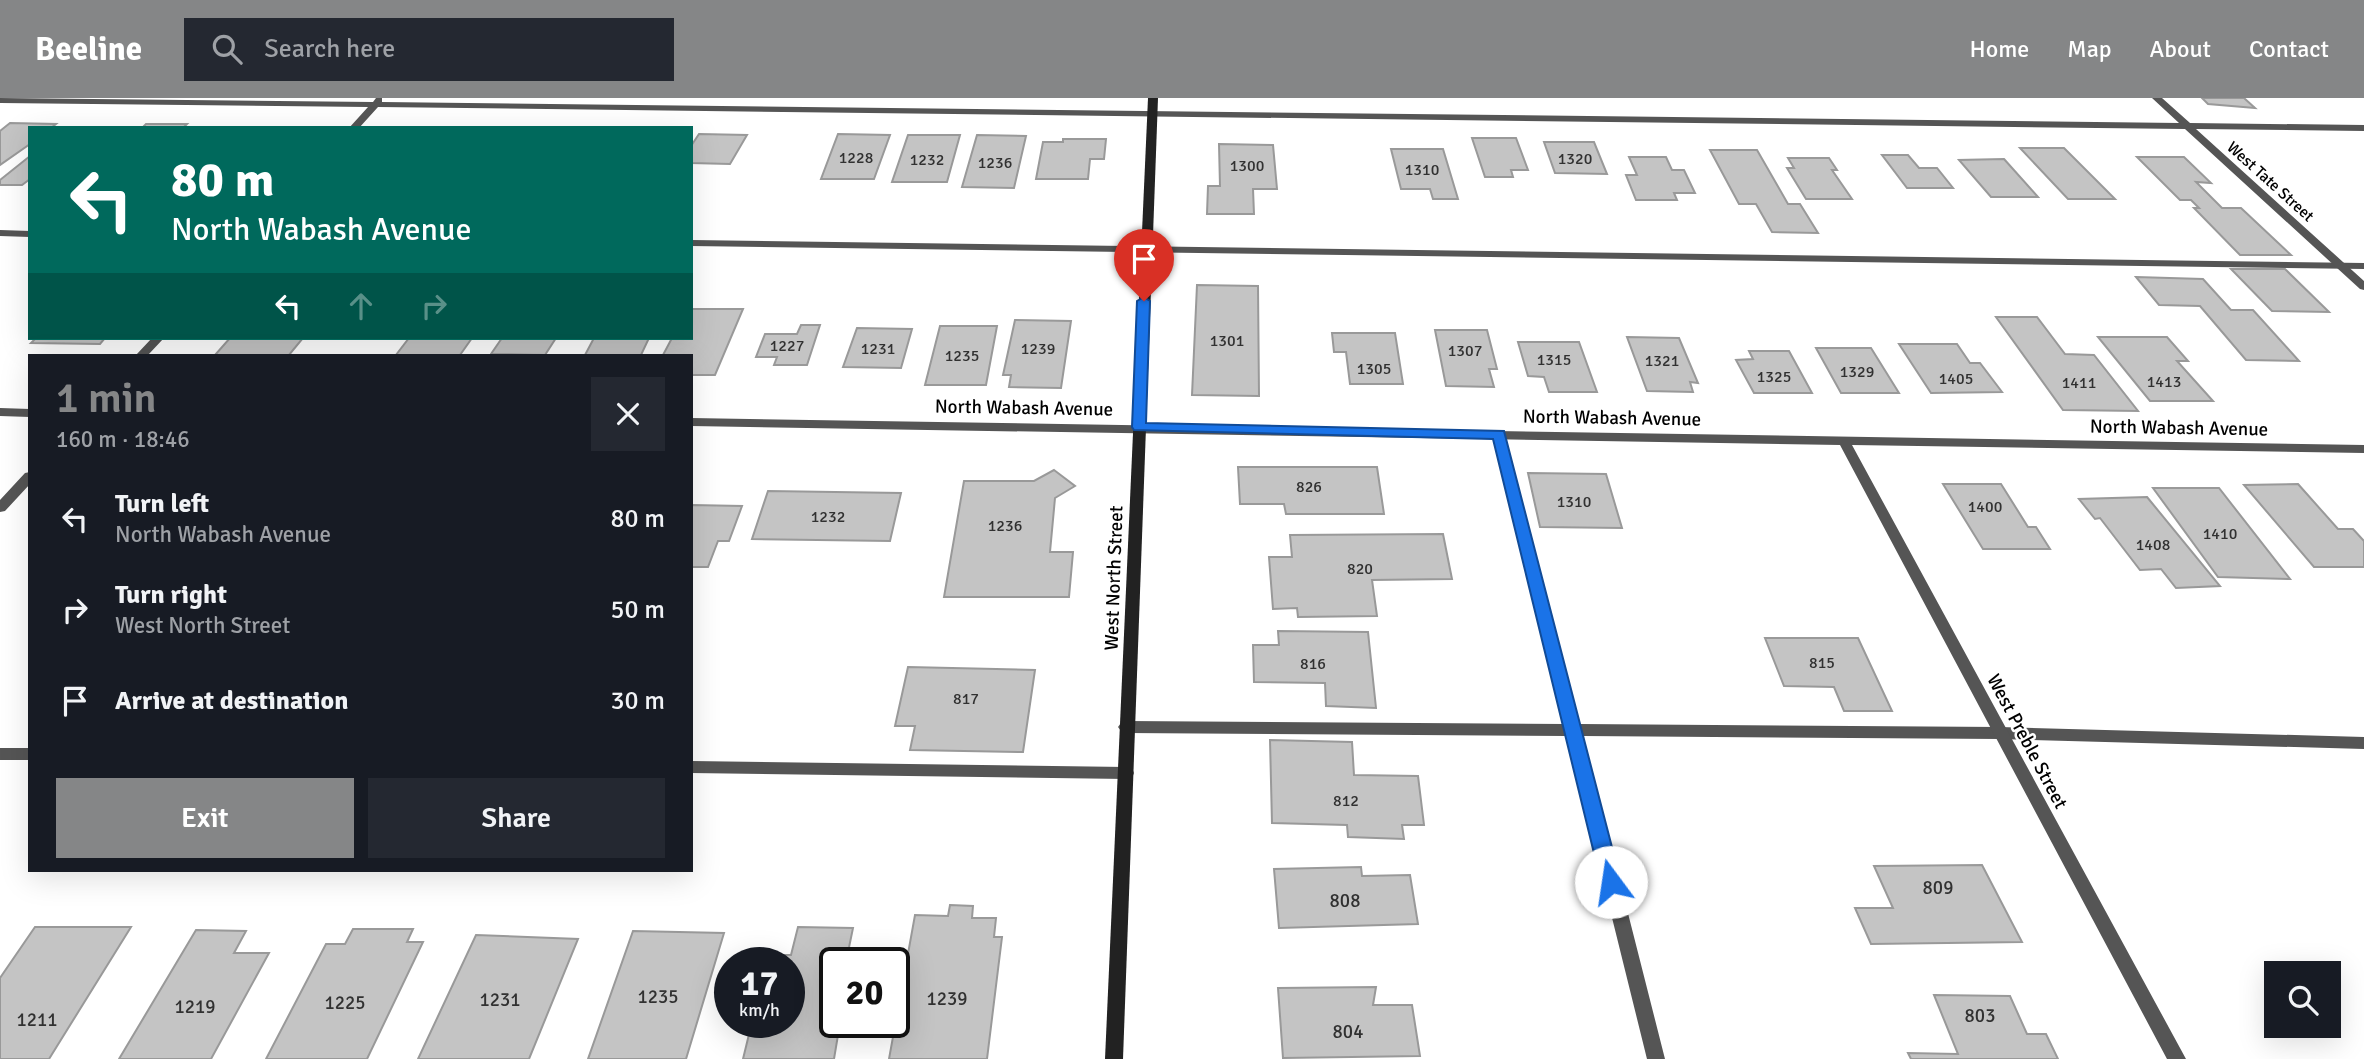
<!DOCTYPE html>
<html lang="en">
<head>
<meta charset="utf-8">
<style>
  :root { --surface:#171b24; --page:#242831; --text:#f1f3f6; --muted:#9ea1a6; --accent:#858687 }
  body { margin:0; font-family:Signika,sans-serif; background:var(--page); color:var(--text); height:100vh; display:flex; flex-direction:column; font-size:26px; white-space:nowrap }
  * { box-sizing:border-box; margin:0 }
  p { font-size:23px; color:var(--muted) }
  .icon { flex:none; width:38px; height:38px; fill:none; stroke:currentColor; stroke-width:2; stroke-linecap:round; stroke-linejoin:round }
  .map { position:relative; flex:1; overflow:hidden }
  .drawer { position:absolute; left:28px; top:256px; width:665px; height:518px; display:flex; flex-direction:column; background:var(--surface); border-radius:0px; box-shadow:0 7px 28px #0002 }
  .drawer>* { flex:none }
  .banner { position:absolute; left:28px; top:28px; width:665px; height:214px; border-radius:0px; box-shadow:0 7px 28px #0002; background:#00695c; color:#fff; overflow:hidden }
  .fabs { position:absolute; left:2264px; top:863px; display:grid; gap:14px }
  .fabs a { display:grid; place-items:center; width:77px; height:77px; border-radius:0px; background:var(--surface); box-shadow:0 7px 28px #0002; font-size:35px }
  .speed { position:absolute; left:714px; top:849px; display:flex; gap:14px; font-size:35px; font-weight:700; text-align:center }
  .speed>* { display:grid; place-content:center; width:91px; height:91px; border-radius:50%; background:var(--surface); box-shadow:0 7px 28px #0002; line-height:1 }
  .speed small { font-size:18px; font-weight:400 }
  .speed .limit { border:4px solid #111; border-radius:10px; background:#fff; color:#111 }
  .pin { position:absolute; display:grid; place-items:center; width:60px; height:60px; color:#fff; margin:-72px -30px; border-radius:50% 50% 50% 0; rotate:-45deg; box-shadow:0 0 7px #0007 }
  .pin .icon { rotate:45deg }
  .me { position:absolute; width:77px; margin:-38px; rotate:346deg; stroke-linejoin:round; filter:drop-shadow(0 0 5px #0008) }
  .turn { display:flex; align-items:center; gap:24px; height:147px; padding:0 28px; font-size:32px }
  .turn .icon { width:91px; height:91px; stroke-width:2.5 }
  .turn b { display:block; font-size:49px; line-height:60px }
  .lanes { display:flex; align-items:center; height:66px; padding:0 28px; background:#0003; justify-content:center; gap:35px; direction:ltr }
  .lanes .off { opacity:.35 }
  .round { display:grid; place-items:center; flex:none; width:74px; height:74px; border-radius:0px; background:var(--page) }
  .overview { display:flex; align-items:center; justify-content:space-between; height:119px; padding:0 28px }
  h1 { font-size:42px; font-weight:600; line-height:52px; color:var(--accent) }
  .action { display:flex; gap:14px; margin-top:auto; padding:14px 28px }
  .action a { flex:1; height:80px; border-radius:0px; background:var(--accent); color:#fff; font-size:28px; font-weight:600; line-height:80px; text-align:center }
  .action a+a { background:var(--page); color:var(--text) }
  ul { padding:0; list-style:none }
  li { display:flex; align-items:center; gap:21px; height:91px; padding:0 28px }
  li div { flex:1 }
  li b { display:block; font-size:26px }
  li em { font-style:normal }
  header { display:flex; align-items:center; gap:42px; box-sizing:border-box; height:98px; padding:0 35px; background:var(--accent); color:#fff }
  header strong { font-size:33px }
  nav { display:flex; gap:38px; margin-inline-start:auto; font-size:24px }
  .search { width:490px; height:63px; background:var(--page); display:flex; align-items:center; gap:18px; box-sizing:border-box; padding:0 24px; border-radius:0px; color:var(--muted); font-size:26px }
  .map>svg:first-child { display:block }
  .building { fill:#c4c4c4; stroke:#999; stroke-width:2 }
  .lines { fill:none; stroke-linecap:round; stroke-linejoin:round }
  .lane { fill:#555; fill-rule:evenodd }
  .street { fill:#555; fill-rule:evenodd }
  .secondary { fill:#222; fill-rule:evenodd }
  .route { fill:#1a73e8; stroke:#114b97; stroke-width:2 }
  .labels { text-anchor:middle; stroke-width:5; stroke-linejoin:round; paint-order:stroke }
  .number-label { font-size:16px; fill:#313131 }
  .far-street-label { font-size:16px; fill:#000; stroke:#fff }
  .street-label { font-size:19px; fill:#000; stroke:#fff }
  .near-number-label { font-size:19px; fill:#313131 }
</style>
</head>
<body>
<header>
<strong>Beeline</strong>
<div class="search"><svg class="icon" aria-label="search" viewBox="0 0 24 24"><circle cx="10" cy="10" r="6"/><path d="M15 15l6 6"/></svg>Search here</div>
<nav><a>Home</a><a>Map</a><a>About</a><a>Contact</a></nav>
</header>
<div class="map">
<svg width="2364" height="961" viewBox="0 0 2364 961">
  <rect width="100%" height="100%" fill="#fff"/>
  <!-- building -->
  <path class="building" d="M2202 0H2244L2255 10 2208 6Z
    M10 25 56 26 51 30H30V46L0 67V33Z
    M146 26H187L183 30H142Z
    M699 36 747 37 730 66 691 65V48Z
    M838 36 890 37 874 81H821Z
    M908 37H960L947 84H892Z
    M977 37 1026 38 1014 90 962 89Z
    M1472 40H1516L1528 72H1511L1513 79H1485Z
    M1063 41H1106L1104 61H1090L1088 81H1036L1043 44H1063Z
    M1544 44H1594L1607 76 1555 75Z
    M1219 46 1273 47 1277 91H1253L1254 116H1207L1208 88H1220Z
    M2020 50H2064L2115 101H2068Z
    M1391 51H1443L1458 101H1433L1430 91H1401Z
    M1710 52H1757L1788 106H1800L1818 135 1772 134 1756 106H1739Z
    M1882 57H1908L1919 70H1937L1953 90H1907Z
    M30 58V81L22 87H0V82Z
    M1629 59H1666L1672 72H1684L1695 95H1674L1677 102H1636L1626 77H1637Z
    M2137 59H2184L2211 85 2196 84 2222 110H2241L2291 157H2240L2194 110H2199L2191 102H2180Z
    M1788 60H1829L1837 72H1832L1852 101H1806L1787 70H1794Z
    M2004 61 2038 99H1991L1959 62Z
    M2231 171H2285L2329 214 2272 213Z
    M2136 179 2203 181 2231 212H2253L2299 263 2246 262 2200 208 2159 207Z
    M1197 187 1258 188 1259 298 1192 297Z
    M691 211H743L715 277H691V257H663L672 240H691Z
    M1996 219H2037L2065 256 2094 257 2138 313 2063 312Z
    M1015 222 1071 223 1061 290 1009 289 1011 277H1003Z
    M801 227H820L807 267H774L777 259H756L765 236H797Z
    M940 228H997L986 287H925Z
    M857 230 912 231 901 270 843 269Z
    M1435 232H1487L1497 271H1489L1494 289 1446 288Z
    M1332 235H1395L1403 286H1350L1346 254H1334Z
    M1627 239 1679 240 1698 285 1690 284 1693 294 1647 293Z
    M2098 239H2167L2188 263H2177L2213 303H2150Z
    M36 240H105L100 246 31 245Z
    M230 240H303L289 257H215Z
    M409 240H472L460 257H396Z
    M502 240H556L545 257 491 256Z
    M594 240H649L641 257H585Z
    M1518 244H1579L1597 294H1549L1544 279 1528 278Z
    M1899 246H1957L1970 265H1980L2002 294 1931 295Z
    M1816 250H1871L1899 295H1841Z
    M1749 253H1789L1812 295H1754L1736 262 1753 261Z
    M1238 369H1377L1384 416H1286L1284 406H1240Z
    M1054 372 1075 388 1055 400 1050 454H1073L1069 499H944L964 383H1034Z
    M1528 375 1606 376 1622 430 1540 429Z
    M1943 386H2001L2028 429H2036L2050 451H1983Z
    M2298 386 2338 431H2353L2364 443V469H2314L2244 387Z
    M2153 390H2219L2290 481 2218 479Z
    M768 393 901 395 890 443 752 441Z
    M2147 399 2220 488 2176 490 2161 471 2140 472 2100 420 2095 421 2079 401Z
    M691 407 742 408 729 443H718L708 469H691Z
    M1443 436 1452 481 1372 482 1377 518 1298 519 1297 510 1273 511 1269 459H1292L1290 437Z
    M1278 533 1368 534 1376 610 1326 608 1325 585 1254 584 1253 547H1279Z
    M1765 540H1858L1892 613H1844L1834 589 1784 588Z
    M908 569 1035 572 1023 654 910 652 915 628H895Z
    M1270 642 1352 644 1354 677 1418 678 1424 727H1402L1404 741 1348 739 1347 727 1272 725Z
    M1982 767 2022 844 1871 846 1855 810H1893L1874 768Z
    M1361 769 1362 778 1410 777 1418 826 1279 830 1274 771Z
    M950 807 973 808 972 820H996L994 839H1002L987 961H889L915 817 948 818Z
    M35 829H131L49 961H0V880Z
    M798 829 853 830 846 864H835V924L856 925H840L834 961H743L752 924H789V864H766L768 857H791Z
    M353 831H413L407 844H423L367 961H266L326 846H345Z
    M196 832 246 833 234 855H269L211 961H119Z
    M633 833 724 835 686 961H588Z
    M476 837 578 841 529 961H418Z
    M1376 889 1373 907H1412L1420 958 1283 960 1278 890Z
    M1934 897 2010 898 2027 936H2046L2058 961H1911L1908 955 1958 956Z"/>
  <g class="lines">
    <!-- lane -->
    <path class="lane" d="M0 132 30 133V139L0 138Z
      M691 142 2364 165V171L691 148Z
      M1499 332 1505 336 1580 626 2000 629 2364 639V651L2000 641 1583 638 1665 961H1647L1567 638 1126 635 1121 633 1118 629 1121 625 1126 623 1564 626 1493 336Z
      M0 650H30V662H0Z
      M691 663 1126 669 1132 670 1134 675 1132 680 1126 681 691 675Z"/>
    <!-- street -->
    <path class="street" d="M0 0 373 4 376 0H382V4L2179 25 2152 0H2162L2190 25 2364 27V33L2196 31 2364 183V192L2360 191 2185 31 378 9 359 30H349L368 9 0 5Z
      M152 240H164L148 257H136Z
      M0 310 30 311V319L0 318Z
      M691 320 2364 347V355L1852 347 2186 961H2167L1840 347 691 328Z
      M30 374V386L5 413 0 414V402L25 375Z"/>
    <!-- secondary -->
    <path class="secondary" d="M1148 0H1158L1123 961H1105Z"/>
  </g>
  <!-- route -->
  <path class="route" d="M1144 199 1150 203 1146 325 1504 333 1621 784 1618 790 1611 792 1604 790 1601 784 1493 341 1134 332 1132 329 1137 203Z"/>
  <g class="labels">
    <!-- number labels -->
    <g class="number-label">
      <text x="856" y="65">1228</text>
      <text x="1575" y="66">1320</text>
      <text x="927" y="67">1232</text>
      <text x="995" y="70">1236</text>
      <text x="1247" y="73">1300</text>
      <text x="1422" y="77">1310</text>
      <text x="1227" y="248">1301</text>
      <text x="787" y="253">1227</text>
      <text x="878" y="256">1231</text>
      <text x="1038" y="256">1239</text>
      <text x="1465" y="258">1307</text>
      <text x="962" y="263">1235</text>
      <text x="1554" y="267">1315</text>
      <text x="1662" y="268">1321</text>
      <text x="1374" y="276">1305</text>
      <text x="1857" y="279">1329</text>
      <text x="1774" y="284">1325</text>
      <text x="1956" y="286">1405</text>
      <text x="2164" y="289">1413</text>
      <text x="2079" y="290">1411</text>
      <text x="1309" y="394">826</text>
      <text x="1574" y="409">1310</text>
      <text x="1985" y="414">1400</text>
      <text x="828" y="424">1232</text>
      <text x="1005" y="433">1236</text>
      <text x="2220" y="441">1410</text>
      <text x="2153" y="452">1408</text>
      <text x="1360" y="476">820</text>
      <text x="1822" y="570">815</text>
      <text x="1313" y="571">816</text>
      <text x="966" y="606">817</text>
      <text x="1346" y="708">812</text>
    </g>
    <!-- far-street labels -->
    <g class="far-street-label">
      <text transform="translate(2271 83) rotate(42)" y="6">West Tate Street</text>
    </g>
    <!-- street labels -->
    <g class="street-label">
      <text transform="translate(1024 309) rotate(1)" y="7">North Wabash Avenue</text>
      <text transform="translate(1612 319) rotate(1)" y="7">North Wabash Avenue</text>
      <text transform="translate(2179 329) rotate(1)" y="7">North Wabash Avenue</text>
      <text transform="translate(1113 480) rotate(-88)" y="7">West North Street</text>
      <text transform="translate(2028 643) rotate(62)" y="7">West Preble Street</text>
    </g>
    <!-- near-number labels -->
    <g class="near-number-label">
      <text x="1938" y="796">809</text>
      <text x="1345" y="809">808</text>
      <text x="658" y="905">1235</text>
      <text x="947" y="907">1239</text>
      <text x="500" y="908">1231</text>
      <text x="345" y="911">1225</text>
      <text x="195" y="915">1219</text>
      <text x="1980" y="924">803</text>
      <text x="37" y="928">1211</text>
      <text x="1348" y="940">804</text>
    </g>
  </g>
</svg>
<div class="fabs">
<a><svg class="icon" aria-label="search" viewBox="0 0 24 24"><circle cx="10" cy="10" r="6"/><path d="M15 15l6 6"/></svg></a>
</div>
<div class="speed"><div>17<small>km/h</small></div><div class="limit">20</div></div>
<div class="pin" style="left:1144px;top:203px;background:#d93025"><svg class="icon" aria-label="arrive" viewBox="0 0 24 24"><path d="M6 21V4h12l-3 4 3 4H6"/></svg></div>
<svg class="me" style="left:1611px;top:784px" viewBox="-20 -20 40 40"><circle r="19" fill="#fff"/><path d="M0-13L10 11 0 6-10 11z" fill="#1a73e8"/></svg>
<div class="banner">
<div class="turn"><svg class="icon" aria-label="left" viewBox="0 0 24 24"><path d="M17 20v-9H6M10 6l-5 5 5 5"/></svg><div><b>80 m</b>North Wabash Avenue</div></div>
<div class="lanes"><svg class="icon" aria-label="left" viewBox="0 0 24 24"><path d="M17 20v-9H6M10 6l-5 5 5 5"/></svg><svg class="icon off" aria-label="ahead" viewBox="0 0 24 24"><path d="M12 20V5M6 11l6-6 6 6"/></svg><svg class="icon off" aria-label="right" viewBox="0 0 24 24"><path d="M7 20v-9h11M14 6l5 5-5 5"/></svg></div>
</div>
<section class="drawer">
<div class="overview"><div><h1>1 min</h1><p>160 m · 18:46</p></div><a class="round"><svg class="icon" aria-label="close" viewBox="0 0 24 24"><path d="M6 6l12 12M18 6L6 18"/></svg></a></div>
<ul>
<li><svg class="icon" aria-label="left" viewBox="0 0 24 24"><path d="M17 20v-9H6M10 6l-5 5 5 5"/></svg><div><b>Turn left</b><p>North Wabash Avenue</p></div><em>80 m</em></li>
<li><svg class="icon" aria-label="right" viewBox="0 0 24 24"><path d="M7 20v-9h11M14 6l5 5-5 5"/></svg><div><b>Turn right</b><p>West North Street</p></div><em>50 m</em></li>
<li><svg class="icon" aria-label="arrive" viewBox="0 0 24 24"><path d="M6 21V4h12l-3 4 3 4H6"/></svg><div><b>Arrive at destination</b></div><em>30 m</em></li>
</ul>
<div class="action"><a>Exit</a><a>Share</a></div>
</section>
</div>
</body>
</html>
